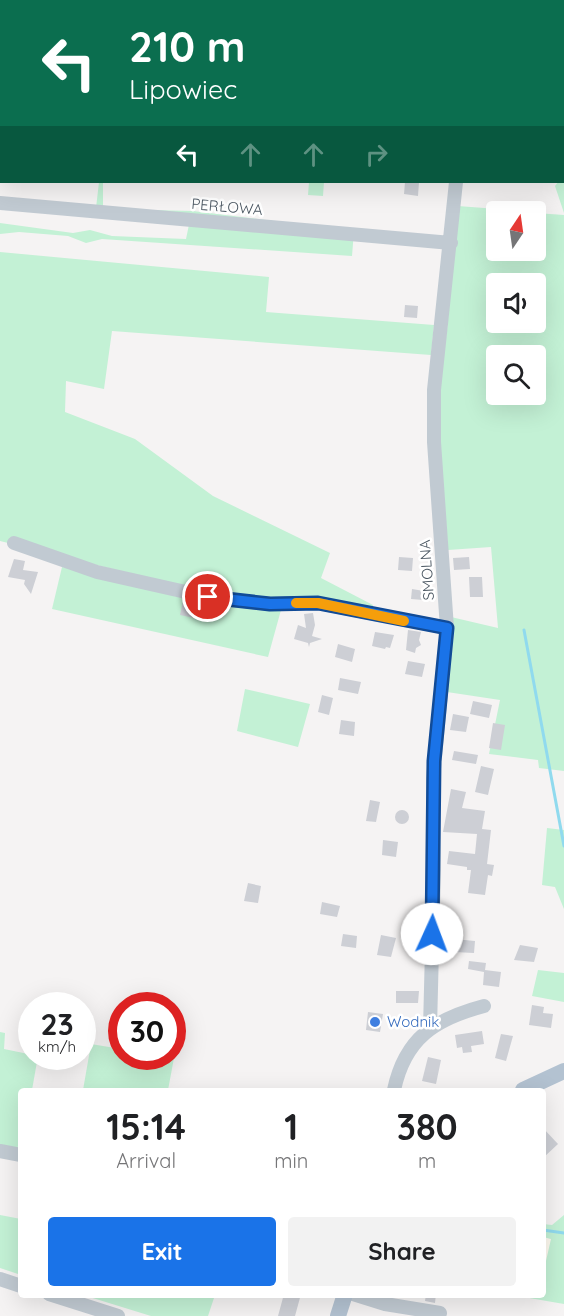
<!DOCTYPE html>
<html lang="en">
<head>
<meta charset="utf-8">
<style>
  :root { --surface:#fff; --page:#f2f2f2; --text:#202124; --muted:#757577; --accent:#1a73e8 }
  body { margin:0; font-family:Quicksand,sans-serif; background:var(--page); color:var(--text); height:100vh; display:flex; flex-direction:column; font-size:22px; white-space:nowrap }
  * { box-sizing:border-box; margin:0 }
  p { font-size:20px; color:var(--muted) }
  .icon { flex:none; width:33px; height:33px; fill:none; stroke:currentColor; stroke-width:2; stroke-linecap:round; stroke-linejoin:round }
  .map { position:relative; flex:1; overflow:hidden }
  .side { position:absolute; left:18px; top:1088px; width:528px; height:210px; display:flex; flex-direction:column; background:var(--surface); border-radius:6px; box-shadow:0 6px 24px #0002 }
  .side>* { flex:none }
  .hud { position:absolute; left:0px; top:0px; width:564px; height:183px; box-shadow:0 6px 24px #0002; background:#0b6e4f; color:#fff; overflow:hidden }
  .needle { width:39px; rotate:13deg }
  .fabs { position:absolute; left:486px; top:201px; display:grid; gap:12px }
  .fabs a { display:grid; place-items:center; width:60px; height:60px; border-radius:6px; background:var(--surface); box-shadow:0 6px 24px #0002; font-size:30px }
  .speed { position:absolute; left:18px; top:992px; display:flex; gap:12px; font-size:30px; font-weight:700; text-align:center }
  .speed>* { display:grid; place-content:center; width:78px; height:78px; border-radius:50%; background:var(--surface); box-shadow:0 6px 24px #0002; line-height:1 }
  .speed small { font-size:15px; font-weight:400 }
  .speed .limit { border:9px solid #d22; background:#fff; color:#111 }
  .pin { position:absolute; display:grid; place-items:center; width:51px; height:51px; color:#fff; margin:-26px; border:3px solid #fff; border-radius:50%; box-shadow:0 2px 6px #0007 }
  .me { position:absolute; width:66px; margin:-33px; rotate:2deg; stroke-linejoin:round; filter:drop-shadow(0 0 4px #0008) }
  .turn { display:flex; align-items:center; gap:21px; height:126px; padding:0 30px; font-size:27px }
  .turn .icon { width:78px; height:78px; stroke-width:2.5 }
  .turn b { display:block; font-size:42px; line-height:51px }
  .lanes { display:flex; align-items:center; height:57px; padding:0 30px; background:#0003; justify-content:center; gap:30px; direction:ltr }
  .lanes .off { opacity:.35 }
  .eta { display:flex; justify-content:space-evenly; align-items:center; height:102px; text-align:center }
  .eta b { font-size:36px; font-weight:700; line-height:42px }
  .button { display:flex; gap:12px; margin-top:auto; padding:12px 30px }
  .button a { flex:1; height:69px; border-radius:6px; background:var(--accent); color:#fff; font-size:24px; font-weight:700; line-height:69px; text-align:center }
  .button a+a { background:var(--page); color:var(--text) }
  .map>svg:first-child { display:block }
  .commercial { fill:#fdf9ef }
  .green { fill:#c3f1d5; fill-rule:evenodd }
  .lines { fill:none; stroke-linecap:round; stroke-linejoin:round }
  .stream { stroke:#90daee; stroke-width:3 }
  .building { fill:#cdcfd5 }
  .minor { stroke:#c1cad2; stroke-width:14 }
  .major { stroke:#b3c2d1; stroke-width:16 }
  .route-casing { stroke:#114b97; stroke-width:15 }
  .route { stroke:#1a73e8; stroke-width:10 }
  .slow { stroke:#f59e0b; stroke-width:10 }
  .shop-dot { fill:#3f7fe0; stroke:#fff; stroke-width:2 }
  .labels { text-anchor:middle; stroke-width:5; stroke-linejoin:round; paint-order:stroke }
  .street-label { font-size:15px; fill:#4a5661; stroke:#fff }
  .shop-label { font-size:15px; fill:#366cbe; stroke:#fff; text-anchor:start }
</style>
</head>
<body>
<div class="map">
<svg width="564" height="1316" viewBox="0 0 564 1316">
  <rect width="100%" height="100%" fill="#f5f3f3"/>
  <!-- commercial -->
  <path class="commercial" d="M543 1237 551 1239 545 1274H543Z"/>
  <!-- green -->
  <path class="green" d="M564 174V213L555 186 558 182H562Z
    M99 182H103V209L193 211 354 231 352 256 102 239 86 243 68 236 19 232 0 234V223L73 233 90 230 112 236 186 239 191 215 103 212 0 201 96 208Z
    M309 182H324L323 196 308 195Z
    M458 206 523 211 496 212V250H536V213L564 215V771L539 768 538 760 489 754 500 700 447 692 454 633 451 617 498 628 491 547 448 550 440 439 441 367 447 331ZM496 284H536V322H496ZM496 356H536V394H496Z
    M0 252 269 277 266 312 434 325 431 355 112 331 104 389 66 381 65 412 135 439 213 496 330 553 321 578 373 605V610L221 596 0 541Z
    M62 567 281 610 268 657 52 609Z
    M245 689 310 704 298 747 237 731Z
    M547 828 564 830V909L555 887 542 885Z
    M538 970 564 973V1002L532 996Z
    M0 1032 5 1033 4 1049 38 1056 32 1090H21V1134L17 1150 0 1146Z
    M91 1044 121 1049 122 1056 174 1058 168 1090H83Z
    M0 1215 21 1219V1275L0 1268Z
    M564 1215V1304L512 1295 543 1294V1274L551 1239 543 1237V1224L552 1225Z
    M83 1295H215L208 1316H151Z"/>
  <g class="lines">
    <!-- stream -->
    <path class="stream" d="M524 630 564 846
      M543 1230 564 1233"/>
  </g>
  <!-- building -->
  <path class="building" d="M405 182H419L418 196 404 194Z
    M405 305 418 306 417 318 404 317Z
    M399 557 413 558 412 571 398 570Z
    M469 557 470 569 454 570 453 558Z
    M14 559 25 561 23 570 38 572 31 594 24 584 25 580 8 577Z
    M469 577H482L483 597H470Z
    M412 589 424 591 423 600 411 599Z
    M183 601 202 605 199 619 180 615Z
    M313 613 315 625 312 636 322 639 310 643 309 647 308 643 294 639 298 625 306 628 304 614Z
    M408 630 421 632 419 640 421 645 416 648 415 653 406 650Z
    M375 632 394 635 390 648 386 647 385 649 372 646Z
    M338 644 355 649 352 662 335 657Z
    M408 661 425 664 422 677 405 674Z
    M340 678 361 682 358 694 338 690Z
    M322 695 333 698 329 715 318 712Z
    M473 701 492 705 489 718 470 714Z
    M453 714 469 717 466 732 450 730Z
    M341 720 355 722 354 736 339 734Z
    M493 723 505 725 501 750 489 748Z
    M454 751 478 755 476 764 452 760Z
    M481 766 494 769 488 795 475 792Z
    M451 789 466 792 462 808 485 811 482 829 491 830 487 864 494 865 492 876 488 875 485 895 468 893 471 870H467V867L447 864 449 851 475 854 477 834 443 832Z
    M370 800 380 802 376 822 366 821Z
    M395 817a7 7 0 1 1 14 0a7 7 0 1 1-14 0Z
    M383 840 398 842 396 857 382 855Z
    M248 883 261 886 258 903 244 901Z
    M322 902 340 906 337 917 320 914Z
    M343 934 357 936 356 948 341 946Z
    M381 935 396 938 391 957 377 955Z
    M454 939 475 941 474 953 454 952Z
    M520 945 538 948 534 962 514 960Z
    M469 961 486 963 485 970 501 972 499 987 483 985 484 972 468 969Z
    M396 991H419L418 1003H396Z
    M532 1005 544 1007 543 1013 553 1014 551 1028 529 1025Z
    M368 1012 383 1014 380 1032 366 1030Z
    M482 1031 484 1044 471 1046 472 1052 463 1053 462 1047 457 1048 455 1035Z
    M501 1034 513 1036 506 1061 495 1058Z
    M428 1057 441 1060 436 1084 422 1081Z
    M543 1128 558 1144 543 1158Z
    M284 1294H301L295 1316H278Z
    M426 1294H436L435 1303 425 1301Z"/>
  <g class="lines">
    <!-- minor -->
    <path class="minor" d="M475 2V0
      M0 203 451 243
      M14 543 97 572 208 597 270 604 317 603 447 628
      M430 1028 434 870 433 779 447 628 434 442V390L456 182
      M394 1090C405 1038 435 1019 484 1006
      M0 1151 21 1155
      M0 1279 21 1286
      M49 1294 118 1316
      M353 1294 385 1304 440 1313"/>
    <!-- major -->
    <path class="major" d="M523 1090 564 1071
      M338 1316 345 1294"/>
  </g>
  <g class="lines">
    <!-- route casing -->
    <g class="route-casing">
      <path id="route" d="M208 597 270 604 318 603 447 628 434 761 432 934"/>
    </g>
    <!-- route -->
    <use href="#route" class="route"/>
    <!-- slow -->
    <path class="slow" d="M296 603H318L404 621"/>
  </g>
  <!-- markers -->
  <circle class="shop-dot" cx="375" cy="1022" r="6"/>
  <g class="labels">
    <!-- street labels -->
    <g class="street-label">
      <text transform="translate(227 207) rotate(5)" y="5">PERŁOWA</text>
      <text transform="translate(427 570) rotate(-94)" y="5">SMOLNA</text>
    </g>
    <!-- shop labels -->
    <g class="shop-label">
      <text x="387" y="1027">Wodnik</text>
    </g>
  </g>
</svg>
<div class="fabs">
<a><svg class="needle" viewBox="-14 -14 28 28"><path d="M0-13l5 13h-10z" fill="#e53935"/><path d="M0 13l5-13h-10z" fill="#757577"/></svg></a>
<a><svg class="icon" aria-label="sound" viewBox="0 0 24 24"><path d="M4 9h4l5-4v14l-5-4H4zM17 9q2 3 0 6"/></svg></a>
<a><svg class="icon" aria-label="search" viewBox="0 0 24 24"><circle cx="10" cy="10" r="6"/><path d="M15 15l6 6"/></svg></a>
</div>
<div class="speed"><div>23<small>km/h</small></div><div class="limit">30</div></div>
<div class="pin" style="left:208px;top:597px;background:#d93025"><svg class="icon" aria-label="arrive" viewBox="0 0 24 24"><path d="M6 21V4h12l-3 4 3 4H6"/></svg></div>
<svg class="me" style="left:432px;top:934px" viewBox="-20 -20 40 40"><circle r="19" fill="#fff"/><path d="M0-13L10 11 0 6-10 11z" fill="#1a73e8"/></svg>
<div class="hud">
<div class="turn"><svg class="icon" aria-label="left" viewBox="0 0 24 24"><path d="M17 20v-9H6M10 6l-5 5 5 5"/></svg><div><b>210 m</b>Lipowiec</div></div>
<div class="lanes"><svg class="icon" aria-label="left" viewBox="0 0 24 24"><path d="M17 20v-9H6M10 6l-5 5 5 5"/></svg><svg class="icon off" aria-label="ahead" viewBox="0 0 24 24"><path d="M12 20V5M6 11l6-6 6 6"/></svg><svg class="icon off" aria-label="ahead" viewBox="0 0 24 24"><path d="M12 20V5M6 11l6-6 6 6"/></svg><svg class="icon off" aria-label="right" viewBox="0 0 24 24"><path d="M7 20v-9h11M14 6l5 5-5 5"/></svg></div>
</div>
<section class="side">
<div class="eta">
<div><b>15:14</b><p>Arrival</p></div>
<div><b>1</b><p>min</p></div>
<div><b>380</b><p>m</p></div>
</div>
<div class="button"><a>Exit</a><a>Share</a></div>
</section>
</div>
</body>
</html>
